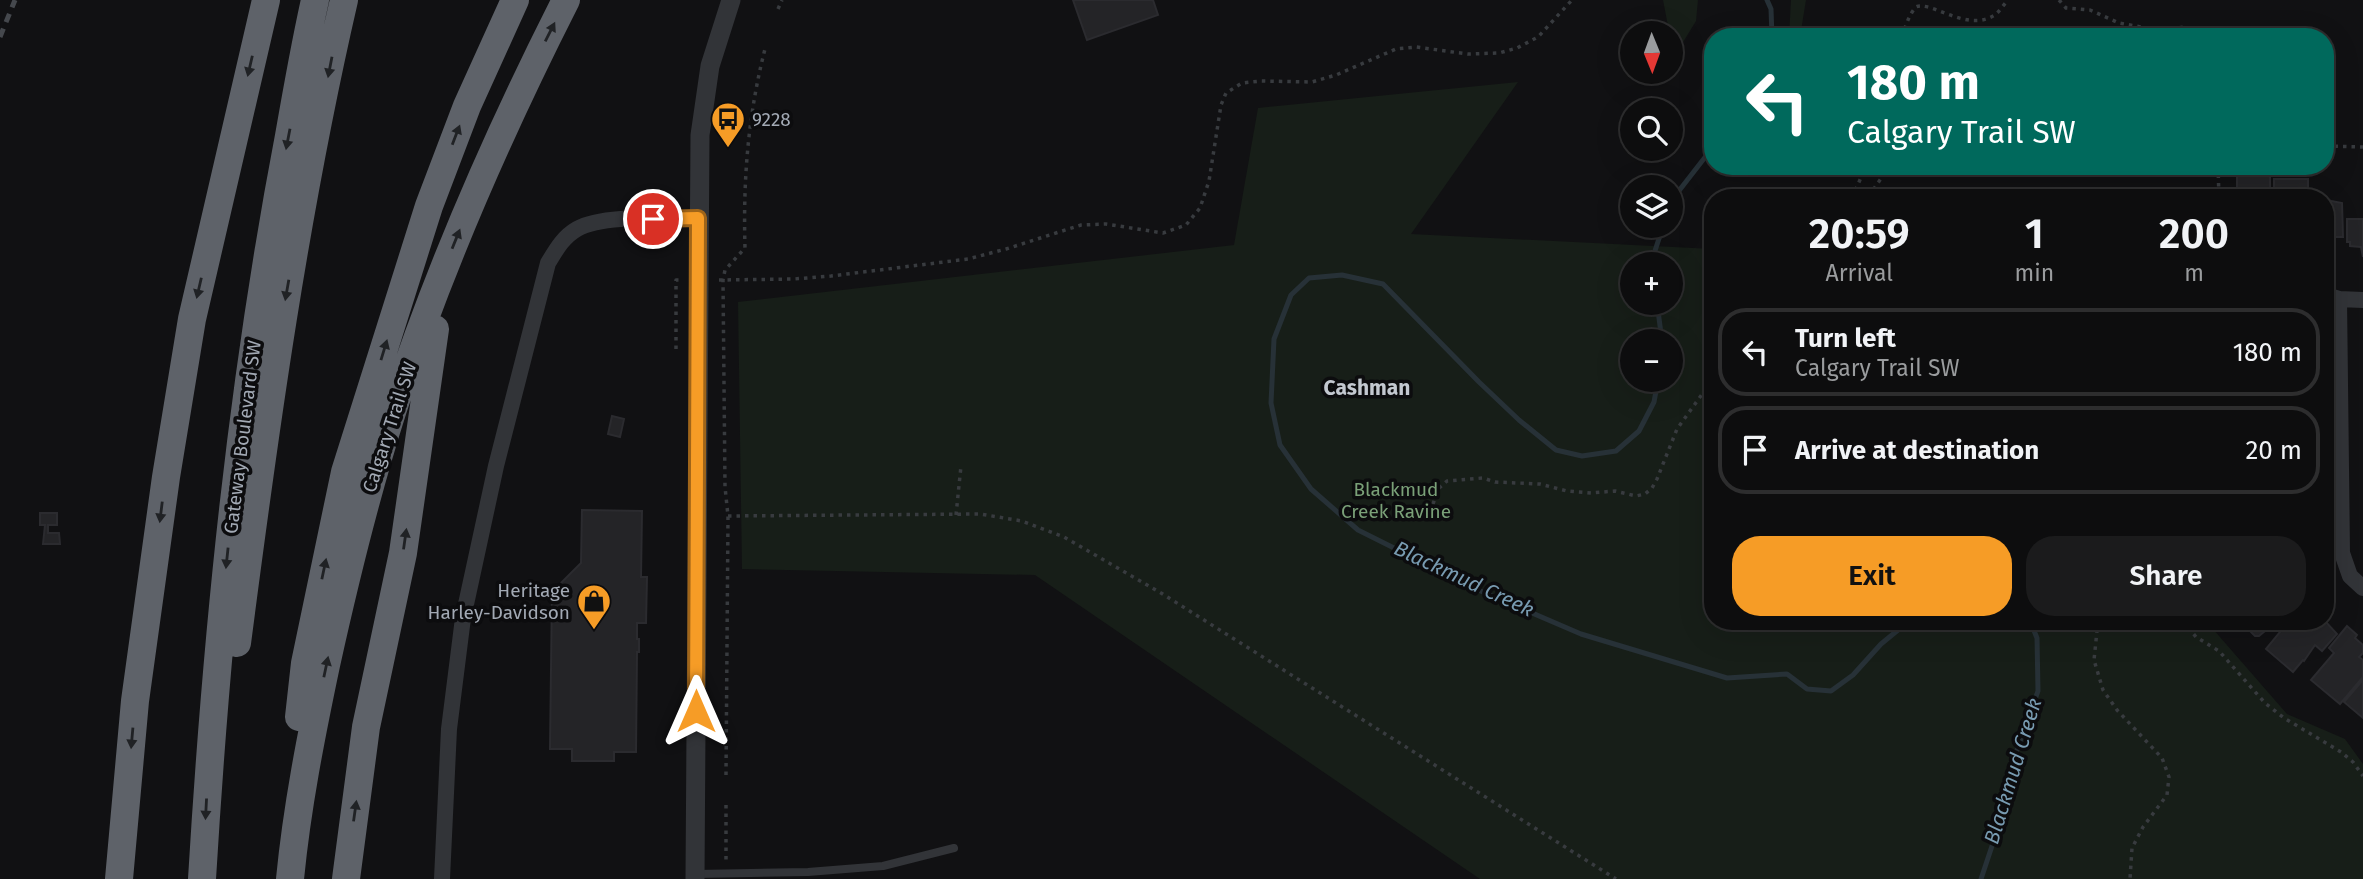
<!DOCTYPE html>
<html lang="en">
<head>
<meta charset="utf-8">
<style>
  :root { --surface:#0d0d0e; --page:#1b1b1c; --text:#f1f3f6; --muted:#9a9c9e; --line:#2d2d2e; --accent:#f69c26 }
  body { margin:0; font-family:"Fira Sans",sans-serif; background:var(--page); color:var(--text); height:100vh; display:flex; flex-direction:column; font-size:26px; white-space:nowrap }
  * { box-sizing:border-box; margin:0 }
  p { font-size:23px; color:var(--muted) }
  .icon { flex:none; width:38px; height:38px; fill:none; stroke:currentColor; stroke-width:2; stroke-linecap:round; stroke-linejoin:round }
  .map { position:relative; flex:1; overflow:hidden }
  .drawer { position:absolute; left:1704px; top:189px; width:630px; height:441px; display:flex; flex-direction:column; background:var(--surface); border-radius:28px; box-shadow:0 7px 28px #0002,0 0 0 2px var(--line) }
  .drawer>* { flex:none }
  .guide { position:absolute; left:1704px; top:28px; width:630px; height:147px; border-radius:28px; box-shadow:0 7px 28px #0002,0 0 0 2px var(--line); background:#00695c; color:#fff; overflow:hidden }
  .needle { width:46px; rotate:179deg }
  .buttons { position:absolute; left:1620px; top:21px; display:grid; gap:14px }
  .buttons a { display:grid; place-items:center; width:63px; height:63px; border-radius:50%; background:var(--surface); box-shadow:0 7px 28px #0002,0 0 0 2px var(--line); font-size:35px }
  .pin { position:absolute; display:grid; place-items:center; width:60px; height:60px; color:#fff; margin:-30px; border:4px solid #fff; border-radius:50%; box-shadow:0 2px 7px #0007 }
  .me { position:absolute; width:77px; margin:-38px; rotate:0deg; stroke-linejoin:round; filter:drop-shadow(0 0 5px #0008) }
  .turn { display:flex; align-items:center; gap:24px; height:147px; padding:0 28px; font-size:32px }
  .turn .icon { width:91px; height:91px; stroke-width:2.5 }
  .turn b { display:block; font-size:49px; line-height:60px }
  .eta { display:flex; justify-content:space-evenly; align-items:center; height:119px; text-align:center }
  .eta b { font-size:42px; font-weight:600; line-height:49px }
  .primary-button { display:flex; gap:14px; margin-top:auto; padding:14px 28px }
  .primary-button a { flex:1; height:80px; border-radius:28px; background:var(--accent); color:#111; font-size:28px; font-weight:600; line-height:80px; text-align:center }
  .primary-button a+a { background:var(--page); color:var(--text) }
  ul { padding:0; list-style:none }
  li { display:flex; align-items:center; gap:21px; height:88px; margin:0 14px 10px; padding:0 14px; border:4px solid var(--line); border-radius:28px }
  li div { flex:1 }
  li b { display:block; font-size:26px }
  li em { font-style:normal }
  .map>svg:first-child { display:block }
  .green { fill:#171e18; fill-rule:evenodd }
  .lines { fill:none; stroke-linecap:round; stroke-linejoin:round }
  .stream { stroke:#273137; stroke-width:5 }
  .building { fill:#242427; stroke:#2b2b2f; stroke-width:2 }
  .path { stroke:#383b3f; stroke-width:3.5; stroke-dasharray:3.5 5; stroke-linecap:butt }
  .service { stroke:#323438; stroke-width:8 }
  .minor { stroke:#323438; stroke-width:16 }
  .tertiary { stroke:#323438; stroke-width:19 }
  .motorway { stroke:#5e6269; stroke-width:28 }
  .rail { stroke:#45484d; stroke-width:5; stroke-dasharray:9 7; stroke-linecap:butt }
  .oneway { fill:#202225 }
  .route-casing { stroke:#a06519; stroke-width:18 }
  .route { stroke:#f69c26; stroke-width:12 }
  .labels { text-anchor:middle; stroke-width:7; stroke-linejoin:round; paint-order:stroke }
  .poi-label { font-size:19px; fill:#a2a9b4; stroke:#0c0c0e; text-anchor:start }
  .street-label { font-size:19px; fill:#a2a9b4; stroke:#0c0c0e }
  .park-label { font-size:19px; fill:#7aa078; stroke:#0c0c0e }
  .neighbourhood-label { font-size:21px; font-weight:bold; fill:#c3c8d0; stroke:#0c0c0e }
  .water-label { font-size:21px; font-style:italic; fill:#789bb1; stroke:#0c0c0e }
</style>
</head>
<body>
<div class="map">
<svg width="2363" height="879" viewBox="0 0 2363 879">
  <rect width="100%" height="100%" fill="#111113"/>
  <!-- green -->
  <path class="green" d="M1663 0H1698L1696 21 1674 57Z
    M1791 0H1806L1800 37H1789Z
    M1518 82 1411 234 1713 249V621H2206L2287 714 2345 739 2363 764V879H1480L1035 575 742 569 738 302 1234 245 1258 108ZM1633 264H1671V303H1633ZM1633 341H1671V380H1633Z"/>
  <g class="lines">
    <!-- stream -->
    <path class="stream" d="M1767 0 1771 9 1772 37
      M1671 201 1713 147
      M1655 264 1654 254 1663 226
      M1657 303 1662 341
      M1658 380 1654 402 1639 431 1616 451 1582 456 1556 450 1519 420 1479 382 1383 284 1342 275 1309 278 1291 295 1274 339 1271 403 1280 445 1311 489 1358 530 1476 589 1581 634 1727 678 1787 674 1807 689 1831 691 1853 675 1881 644 1909 621
      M1981 879 1993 843 2011 767 2038 691 2037 638 2030 621"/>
  </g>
  <!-- building -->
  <path class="building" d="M1073 0H1153L1158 15 1087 40Z
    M2237 166H2270V198H2250L2244 197V193H2237Z
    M2274 179H2308V198H2274Z
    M2326 200 2342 203 2343 237H2332V247H2326Z
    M2347 219H2363V257L2361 247 2350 246V242H2347Z
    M612 416 624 419 620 437 608 434Z
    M582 510 642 511 641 577H647L646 623H637V639H639V652H637L636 752H614V761H572V749H550L552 592 581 563Z
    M40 513H57V525H48V533H59L60 544H43L45 525H40Z
    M2248 621H2277L2259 636H2255L2249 630 2251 624Z
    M2289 621H2305L2303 624 2305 625 2308 621H2325L2337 634 2322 651 2315 645 2304 661 2303 660 2293 672 2266 649Z
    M2347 626 2357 635 2355 638 2363 645V653L2359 657 2363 660V677L2340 704 2311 680 2334 653 2329 648Z
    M2363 680V718L2344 702Z"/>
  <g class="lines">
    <!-- path -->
    <path class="path" d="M2059 0 2066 8 2090 10 2119 23 2141 27 2157 30 2185 27 2190 31V37
      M778 9 782 0
      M1902 37C1905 28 1909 14 1916 7 1930 0 1966 32 1993 16 1999 13 2003 5 2008 0
      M2326 146 2363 147
      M2218 166 2219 198
      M1852 198 1866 166
      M1872 198 1875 187 1890 166
      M719 280 794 279 831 276 968 259 1006 249 1081 225 1106 224 1163 233 1186 225 1200 208 1209 181 1221 105 1226 93 1242 83 1261 81 1312 82 1336 75 1396 49 1416 47 1468 54 1499 53 1517 48 1538 37 1572 0
      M676 349V280H680
      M1433 504 1438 489 1447 481 1483 478 1495 482 1540 484 1567 491 1591 493 1615 491 1636 496 1645 494 1652 488 1657 479 1677 429 1713 379
      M956 515 961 466
      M728 516 980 514 1022 521 1064 537 1161 593 1616 879
      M2098 621 2094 660 2103 690 2117 710 2162 758 2169 777 2167 795 2143 827 2132 848 2130 879
      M2183 621 2196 637 2219 651 2265 703 2284 718 2341 752 2353 762 2363 776
      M726 775 728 516 725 487 723 280 725 270 745 248C743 180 748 115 765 49
      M726 805V863"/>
    <!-- service -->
    <path class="service" d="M695 874 808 872 883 866 954 848"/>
    <!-- minor -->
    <path class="minor" d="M2026 195V198
      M2326 295 2339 299 2363 300
      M2339 299 2342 553 2350 576 2363 588
      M442 879 449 729 463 618 496 466 548 263C556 250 563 237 577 229 604 214 667 219 698 218"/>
    <!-- tertiary -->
    <path class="tertiary" d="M695 879 700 135 710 66 731 0"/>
    <!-- motorway -->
    <path class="motorway" d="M237 643C265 427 295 212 344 0
      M299 717 305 663 345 472 429 206 467 106 515 0
      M119 879 135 701 166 477 192 319 266 0
      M202 879C217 629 242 381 289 136 297 90 305 45 315 0
      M290 879C297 807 311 736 326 665 345 579 366 493 393 409 439 268 499 132 566 0
      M346 879 366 727 403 553 435 329"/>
    <!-- rail -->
    <path class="rail" d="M0 37 15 0"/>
  </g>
  <!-- one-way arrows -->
  <defs><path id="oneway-solid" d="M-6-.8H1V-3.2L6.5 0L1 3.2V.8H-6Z" transform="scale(1.75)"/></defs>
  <g class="oneway">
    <use href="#oneway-solid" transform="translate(550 32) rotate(-63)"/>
    <use href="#oneway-solid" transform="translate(250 66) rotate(103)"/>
    <use href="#oneway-solid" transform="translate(330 67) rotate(101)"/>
    <use href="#oneway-solid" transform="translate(456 135) rotate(-69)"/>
    <use href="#oneway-solid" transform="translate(288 139) rotate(101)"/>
    <use href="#oneway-solid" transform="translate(456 239) rotate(-68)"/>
    <use href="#oneway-solid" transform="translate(199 288) rotate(103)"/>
    <use href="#oneway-solid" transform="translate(287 290) rotate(100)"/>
    <use href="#oneway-solid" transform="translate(384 350) rotate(-73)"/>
    <use href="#oneway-solid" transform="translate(161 512) rotate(97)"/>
    <use href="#oneway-solid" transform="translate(405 539) rotate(-82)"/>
    <use href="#oneway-solid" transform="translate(227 558) rotate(96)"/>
    <use href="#oneway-solid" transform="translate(324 569) rotate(-78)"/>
    <use href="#oneway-solid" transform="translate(326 667) rotate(-78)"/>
    <use href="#oneway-solid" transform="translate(132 738) rotate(95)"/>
    <use href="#oneway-solid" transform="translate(206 809) rotate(93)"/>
    <use href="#oneway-solid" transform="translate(355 811) rotate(-82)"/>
  </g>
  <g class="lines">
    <!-- route casing -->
    <g class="route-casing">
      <path id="route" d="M653 219 698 218 696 711"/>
    </g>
    <!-- route -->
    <use href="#route" class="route"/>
  </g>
  <!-- icons -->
  <defs>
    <g id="bus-pin" transform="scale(1.75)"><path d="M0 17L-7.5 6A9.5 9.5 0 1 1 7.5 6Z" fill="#f69c26" stroke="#0c0c0e"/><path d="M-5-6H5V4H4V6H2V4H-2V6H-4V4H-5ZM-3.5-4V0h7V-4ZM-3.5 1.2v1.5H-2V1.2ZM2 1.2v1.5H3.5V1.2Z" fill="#111"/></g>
    <g id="shop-pin" transform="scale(1.75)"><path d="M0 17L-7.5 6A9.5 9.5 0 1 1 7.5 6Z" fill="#f69c26" stroke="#0c0c0e"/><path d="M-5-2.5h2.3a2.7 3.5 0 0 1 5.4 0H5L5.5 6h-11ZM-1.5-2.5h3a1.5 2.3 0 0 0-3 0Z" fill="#111"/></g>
  </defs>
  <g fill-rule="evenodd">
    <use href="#bus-pin" x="728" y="119"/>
    <use href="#shop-pin" x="594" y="601"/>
  </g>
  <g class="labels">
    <!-- poi labels -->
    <g class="poi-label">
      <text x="752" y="126">9228</text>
      <text x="570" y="597" text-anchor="end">Heritage<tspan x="570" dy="22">Harley-Davidson</tspan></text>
    </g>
    <!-- street labels -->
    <g class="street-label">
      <text transform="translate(389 427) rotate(-72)" y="7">Calgary Trail SW</text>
      <text transform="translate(242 437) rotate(-83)" y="7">Gateway Boulevard SW</text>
    </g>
    <!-- park labels -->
    <g class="park-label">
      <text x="1396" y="496">Blackmud<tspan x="1396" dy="22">Creek Ravine</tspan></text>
    </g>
    <!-- neighbourhood labels -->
    <g class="neighbourhood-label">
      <text x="1367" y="395">Cashman</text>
    </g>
    <!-- water labels -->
    <g class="water-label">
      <text transform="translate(1464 579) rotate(25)" y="7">Blackmud Creek</text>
      <text transform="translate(2013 771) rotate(-73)" y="7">Blackmud Creek</text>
    </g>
  </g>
</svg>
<div class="buttons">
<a><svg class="needle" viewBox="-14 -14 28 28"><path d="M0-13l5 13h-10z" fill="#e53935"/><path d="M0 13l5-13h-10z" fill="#9a9c9e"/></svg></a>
<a><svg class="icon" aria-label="search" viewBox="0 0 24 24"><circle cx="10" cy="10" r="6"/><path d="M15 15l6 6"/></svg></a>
<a><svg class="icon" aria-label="layers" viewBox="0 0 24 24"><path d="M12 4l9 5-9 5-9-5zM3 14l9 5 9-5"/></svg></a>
<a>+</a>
<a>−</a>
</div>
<div class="pin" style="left:653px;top:219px;background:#d93025"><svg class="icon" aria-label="arrive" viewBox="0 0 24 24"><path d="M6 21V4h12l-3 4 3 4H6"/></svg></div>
<svg class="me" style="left:696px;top:711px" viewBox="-20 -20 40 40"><path d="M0-17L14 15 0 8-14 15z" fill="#f69c26" stroke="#fff" stroke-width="4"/></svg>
<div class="guide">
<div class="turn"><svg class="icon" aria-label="left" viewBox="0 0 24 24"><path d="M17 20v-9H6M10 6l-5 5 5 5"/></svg><div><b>180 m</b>Calgary Trail SW</div></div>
</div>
<section class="drawer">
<div class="eta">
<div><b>20:59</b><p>Arrival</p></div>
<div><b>1</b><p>min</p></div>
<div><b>200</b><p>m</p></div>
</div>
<ul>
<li><svg class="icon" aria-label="left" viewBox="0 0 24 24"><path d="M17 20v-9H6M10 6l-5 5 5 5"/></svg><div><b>Turn left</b><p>Calgary Trail SW</p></div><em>180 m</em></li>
<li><svg class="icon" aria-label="arrive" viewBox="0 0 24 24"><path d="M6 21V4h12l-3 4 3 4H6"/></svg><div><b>Arrive at destination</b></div><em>20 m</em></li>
</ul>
<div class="primary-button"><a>Exit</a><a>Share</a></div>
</section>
</div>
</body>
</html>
